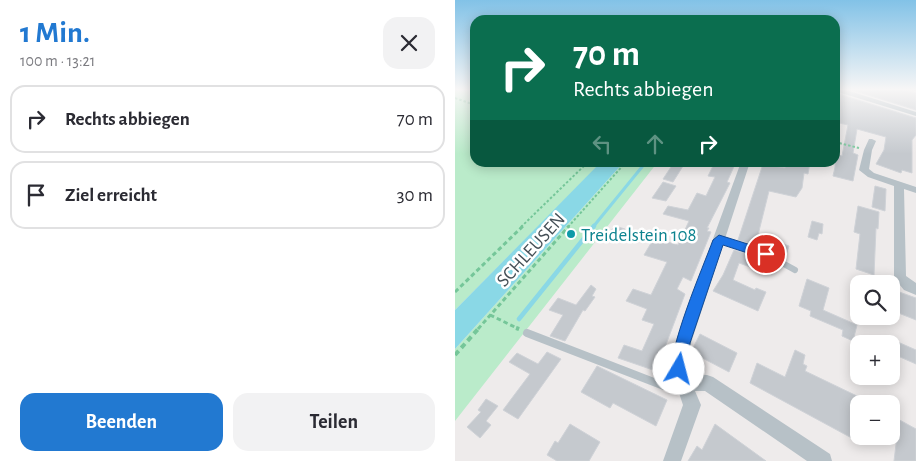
<!DOCTYPE html>
<html lang="de">
<head>
<meta charset="utf-8">
<style>
  :root { --surface:#fff; --page:#f2f2f3; --text:#2b2b33; --muted:#7c7c81; --line:#e1e1e2; --accent:#2279d1 }
  body { margin:0; font-family:"Alegreya Sans",sans-serif; background:var(--page); color:var(--text); height:100vh; display:flex; flex-direction:column; font-size:19px; white-space:nowrap }
  * { box-sizing:border-box; margin:0 }
  p { font-size:16px; color:var(--muted) }
  .icon { flex:none; width:28px; height:28px; fill:none; stroke:currentColor; stroke-width:2; stroke-linecap:round; stroke-linejoin:round }
  .map { position:relative; flex:1; overflow:hidden }
  .details { display:flex; flex-direction:column; background:var(--surface); width:455px }
  .details>* { flex:none }
  .top-card { position:absolute; left:15px; top:15px; width:370px; height:152px; border-radius:15px; box-shadow:0 2px 12px #0003; background:#0b6e4f; color:#fff; overflow:hidden }
  .buttons { position:absolute; left:395px; top:275px; display:grid; gap:10px }
  .buttons a { display:grid; place-items:center; width:50px; height:50px; border-radius:10px; background:var(--surface); box-shadow:0 2px 12px #0003; font-size:25px }
  .pin { position:absolute; display:grid; place-items:center; width:42px; height:42px; color:#fff; margin:-21px; border:2px solid #fff; border-radius:50%; box-shadow:0 1px 5px #0007 }
  .me { position:absolute; width:55px; margin:-28px; rotate:8deg; stroke-linejoin:round; filter:drop-shadow(0 0 4px #0008) }
  .turn { display:flex; align-items:center; gap:18px; height:105px; padding:0 20px; font-size:22px }
  .turn .icon { width:65px; height:65px; stroke-width:2.5 }
  .turn b { display:block; font-size:35px; line-height:42px }
  .lanes { display:flex; align-items:center; height:48px; padding:0 20px; background:#0003; justify-content:center; gap:25px; direction:ltr }
  .lanes .off { opacity:.35 }
  .round { display:grid; place-items:center; flex:none; width:52px; height:52px; border-radius:15px; background:var(--page) }
  .head { display:flex; align-items:center; justify-content:space-between; height:85px; padding:0 20px }
  h1 { font-size:30px; font-weight:700; line-height:38px; color:var(--accent) }
  .button { display:flex; gap:10px; margin-top:auto; padding:10px 20px }
  .button a { flex:1; height:58px; border-radius:15px; background:var(--accent); color:#fff; font-size:20px; font-weight:700; line-height:58px; text-align:center }
  .button a+a { background:var(--page); color:var(--text) }
  ul { padding:0; list-style:none }
  li { display:flex; align-items:center; gap:15px; height:68px; margin:0 10px 8px; padding:0 10px; border:2px solid var(--line); border-radius:15px }
  li div { flex:1 }
  li b { display:block; font-size:19px }
  li em { font-style:normal }
  main { display:flex; flex:1; min-height:0 }
  .map>svg:first-child { display:block }
  .green { fill:#baebca }
  .water { fill:#8ad8e6 }
  .lines { fill:none; stroke-linecap:round; stroke-linejoin:round }
  .stream-far1 { stroke:#8ad8e6; stroke-width:3 }
  .stream { stroke:#8ad8e6; stroke-width:4.5 }
  .building { fill:#c5c9ce; stroke:#cfd2d7 }
  .path-far2 { stroke:#75c699; stroke-width:2; stroke-dasharray:2.5 2; stroke-linecap:butt }
  .path-far1 { stroke:#75c699; stroke-width:3; stroke-dasharray:4.5 3; stroke-linecap:butt }
  .path { stroke:#75c699; stroke-width:4; stroke-dasharray:5.5 4; stroke-linecap:butt }
  .service-far1 { stroke:#b7c1c7; stroke-width:6 }
  .service { stroke:#b7c1c7; stroke-width:8 }
  .minor { fill:#b7c1c7; fill-rule:evenodd }
  .route { fill:#1a73e8; stroke:#114b97 }
  .culture-dot { fill:#0f9aa8; stroke:#fff; stroke-width:2 }
  .labels { text-anchor:middle; stroke-width:5; stroke-linejoin:round; paint-order:stroke }
  .culture-label { font-size:19px; fill:#0d838f; stroke:#fff; text-anchor:start }
  .street-label { font-size:19px; fill:#455057; stroke:#fff }
</style>
</head>
<body>
<main>
<section class="details">
<div class="head"><div><h1>1 Min.</h1><p>100 m · 13:21</p></div><a class="round"><svg class="icon" aria-label="close" viewBox="0 0 24 24"><path d="M6 6l12 12M18 6L6 18"/></svg></a></div>
<ul>
<li><svg class="icon" aria-label="right" viewBox="0 0 24 24"><path d="M7 20v-9h11M14 6l5 5-5 5"/></svg><div><b>Rechts abbiegen</b></div><em>70 m</em></li>
<li><svg class="icon" aria-label="arrive" viewBox="0 0 24 24"><path d="M6 21V4h12l-3 4 3 4H6"/></svg><div><b>Ziel erreicht</b></div><em>30 m</em></li>
</ul>
<div class="button"><a>Beenden</a><a>Teilen</a></div>
</section>
<div class="map">
<svg width="461" height="461" viewBox="0 0 461 461">
  <rect width="100%" height="100%" fill="#eeebeb"/>
  <!-- green -->
  <path class="green" d="M0 89H20V162L146 163 0 310Z
    M168 163H202L0 421V349Z"/>
  <!-- water -->
  <path class="water" d="M146 162 168 163 0 349V310Z"/>
  <g class="lines">
    <!-- stream-far1 -->
    <path class="stream-far1" d="M138 227 191 162"/>
    <!-- stream -->
    <path class="stream" d="M64 319 139 226"/>
  </g>
  <!-- building -->
  <path class="building" d="M394 89H445L461 93V110Z
    M380 93 461 118V135L457 140V173L447 170 446 173 421 164 429 150 431 137 402 129 398 153 403 155 398 181 378 176 380 167V154L387 156 393 125 380 122Z
    M260 162H281L272 182 275 183 252 228H254L252 231 256 232 236 281 228 277 222 289 230 294 201 371 163 358 169 345 187 351 199 324 187 320 192 309 171 301 178 289 196 295 212 262 189 255 199 238 223 245 234 221 208 214 213 206 233 210 242 193 251 196 260 177 253 176Z
    M331 162H355L353 174 349 173 347 188 341 197 314 191 303 235 334 246 331 255 283 240 308 164 330 168Z
    M218 164 228 166 218 182 208 179Z
    M208 182 221 186 211 201 197 198Z
    M420 186 431 189 430 211 417 207Z
    M403 206 424 212 423 229 421 228 419 275 401 269 405 234 399 232Z
    M357 221 368 224 367 234 364 233 362 240 353 237Z
    M160 226 170 229 165 238 153 234Z
    M279 250 305 257 301 269 284 263 278 280 300 290 301 288 311 292 303 311 258 291 268 275Z
    M352 279 374 288 368 310 402 325 398 341 387 336 388 330 355 316 356 311 344 306Z
    M136 285 141 289 137 296 140 297 130 311 128 310 110 341 95 336 108 315 94 310 103 298 121 305Z
    M436 289 461 298V320L436 310Z
    M245 334 282 353 274 372 236 352Z
    M436 339 461 350V364L436 353Z
    M340 350 350 355 348 364 352 366 350 371 404 397V442L295 383 302 363 330 377Z
    M92 352 106 359 63 419 48 410 75 374 54 362 62 353 83 364Z
    M142 366 212 400 201 426 158 403 155 408 126 392Z
    M31 399 43 406 31 421 36 425 25 438 12 427 26 412 23 410Z
    M441 418 461 429V461H439L442 436 438 434Z
    M115 424 145 442 134 461H102L92 455 100 441 103 443Z
    M260 424 311 461H233L242 446 247 450Z"/>
  <g class="lines">
    <!-- path-far2 -->
    <path class="path-far2" d="M0 98 20 105
      M380 142 404 148
      M66 227 133 162
      M113 227 171 162"/>
    <!-- path-far1 -->
    <path class="path-far1" d="M0 292 68 226
      M35 315 64 329
      M23 329 114 226"/>
    <!-- path -->
    <path class="path" d="M61 328 64 329
      M0 355 24 328"/>
    <!-- service-far1 -->
    <path class="service-far1" d="M264 240 311 254 340 270"/>
    <!-- service -->
    <path class="service" d="M72 333 209 386 227 382"/>
    <!-- minor -->
    <path class="minor" d="M380 89H388L461 112V116L380 91Z
      M414 139H417L421 141 417 150 414 169 419 173 461 187V193L449 189 451 276 461 283V295L449 290 439 278V186L413 177 404 170 409 150Z
      M286 162H295L236 343 232 369 234 374 252 375 258 377 375 454 377 461H352L250 391H240L246 405 226 461H208L228 405 216 369 220 343Z"/>
  </g>
  <!-- sky -->
  <linearGradient id="sky" x2="0" y2="1"><stop stop-color="#82c2e7"/><stop offset="0.58" stop-color="#f7f6f6"/><stop offset="1" stop-color="#f7f6f6" stop-opacity="0"/></linearGradient>
  <rect width="461" height="154" fill="url(#sky)"/>
  <!-- route -->
  <path class="route" d="M264 235 315 251 317 254 315 257 311 259 268 245 235 343 230 375 224 377 218 375C210 354 249 265 258 240Z"/>
  <!-- markers -->
  <circle class="culture-dot" cx="116" cy="234" r="5"/>
  <g class="labels">
    <!-- culture labels -->
    <g class="culture-label">
      <text x="126" y="241">Treidelstein 108</text>
    </g>
    <!-- street labels -->
    <g class="street-label">
      <text transform="translate(75 249) rotate(-48)" y="7">SCHLEUSEN</text>
    </g>
  </g>
</svg>
<div class="buttons">
<a><svg class="icon" aria-label="search" viewBox="0 0 24 24"><circle cx="10" cy="10" r="6"/><path d="M15 15l6 6"/></svg></a>
<a>+</a>
<a>−</a>
</div>
<div class="pin" style="left:311px;top:254px;background:#d93025"><svg class="icon" aria-label="arrive" viewBox="0 0 24 24"><path d="M6 21V4h12l-3 4 3 4H6"/></svg></div>
<svg class="me" style="left:224px;top:369px" viewBox="-20 -20 40 40"><circle r="19" fill="#fff"/><path d="M0-13L10 11 0 6-10 11z" fill="#1a73e8"/></svg>
<div class="top-card">
<div class="turn"><svg class="icon" aria-label="right" viewBox="0 0 24 24"><path d="M7 20v-9h11M14 6l5 5-5 5"/></svg><div><b>70 m</b>Rechts abbiegen</div></div>
<div class="lanes"><svg class="icon off" aria-label="left" viewBox="0 0 24 24"><path d="M17 20v-9H6M10 6l-5 5 5 5"/></svg><svg class="icon off" aria-label="ahead" viewBox="0 0 24 24"><path d="M12 20V5M6 11l6-6 6 6"/></svg><svg class="icon" aria-label="right" viewBox="0 0 24 24"><path d="M7 20v-9h11M14 6l5 5-5 5"/></svg></div>
</div>
</div>
</main>
</body>
</html>
